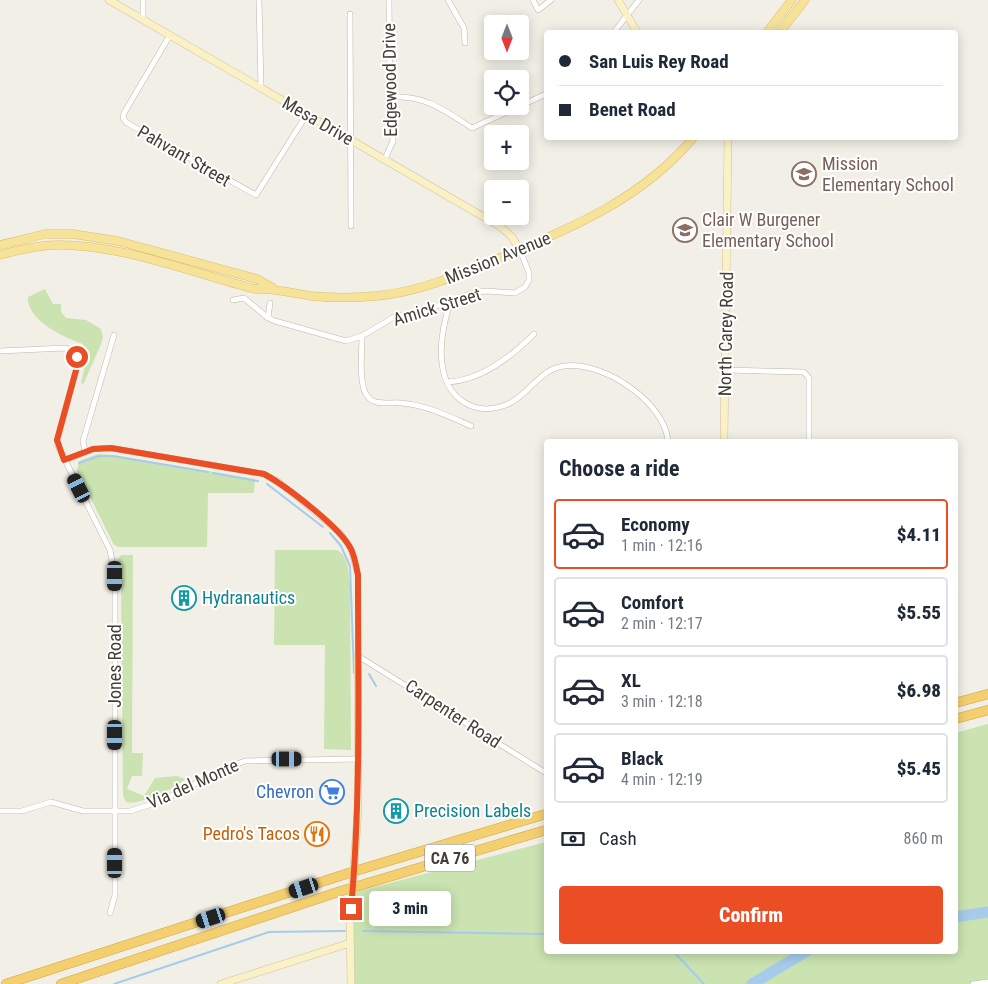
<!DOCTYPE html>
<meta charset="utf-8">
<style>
:root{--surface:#fff;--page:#f2f2f3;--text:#1f2937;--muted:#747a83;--line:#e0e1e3;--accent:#eb4d24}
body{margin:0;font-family:"Roboto Condensed",sans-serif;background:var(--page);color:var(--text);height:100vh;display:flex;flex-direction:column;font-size:19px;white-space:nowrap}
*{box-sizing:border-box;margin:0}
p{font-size:16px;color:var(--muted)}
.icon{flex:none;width:28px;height:28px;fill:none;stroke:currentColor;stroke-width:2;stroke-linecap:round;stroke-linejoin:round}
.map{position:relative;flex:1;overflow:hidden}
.panel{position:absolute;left:544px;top:439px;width:414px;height:515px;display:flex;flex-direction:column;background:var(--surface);border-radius:5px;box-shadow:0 2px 12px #0003}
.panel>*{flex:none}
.banner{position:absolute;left:544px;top:30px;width:414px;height:110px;border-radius:5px;box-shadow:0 2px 12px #0003;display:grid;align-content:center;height:110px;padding:0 15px;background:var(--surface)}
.needle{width:32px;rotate:180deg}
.tools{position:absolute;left:484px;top:15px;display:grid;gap:10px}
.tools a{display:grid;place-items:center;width:45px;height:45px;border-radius:5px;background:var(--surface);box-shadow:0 2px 12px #0003;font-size:25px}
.end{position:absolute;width:22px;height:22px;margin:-11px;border:6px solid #eb4d24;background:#fff;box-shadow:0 0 0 2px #fff}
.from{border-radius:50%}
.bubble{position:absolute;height:35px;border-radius:5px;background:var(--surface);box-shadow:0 2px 12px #0003;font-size:16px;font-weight:800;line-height:35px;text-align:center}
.car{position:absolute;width:15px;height:30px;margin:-15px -8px;border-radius:6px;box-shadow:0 0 4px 1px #0007;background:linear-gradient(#222 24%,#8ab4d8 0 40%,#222 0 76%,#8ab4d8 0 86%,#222 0)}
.banner b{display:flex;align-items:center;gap:18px;height:48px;font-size:19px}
.banner b+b{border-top:1px solid var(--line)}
.banner i{width:12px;height:12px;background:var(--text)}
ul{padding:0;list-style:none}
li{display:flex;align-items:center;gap:15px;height:70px;margin:0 10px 8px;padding:0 5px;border:2px solid var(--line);border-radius:5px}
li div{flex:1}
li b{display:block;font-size:19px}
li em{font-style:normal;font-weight:800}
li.active{border-color:var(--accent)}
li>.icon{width:45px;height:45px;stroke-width:1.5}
h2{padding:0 15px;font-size:22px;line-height:60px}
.pay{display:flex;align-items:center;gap:12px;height:55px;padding:0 15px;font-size:19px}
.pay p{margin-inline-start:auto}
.action{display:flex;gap:10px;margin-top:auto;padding:10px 15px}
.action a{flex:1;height:58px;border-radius:5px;background:var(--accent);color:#fff;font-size:20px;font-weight:800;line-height:58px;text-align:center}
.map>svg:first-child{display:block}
</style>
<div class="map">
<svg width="988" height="984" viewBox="0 0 988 984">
<rect width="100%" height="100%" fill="#f2efe6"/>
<path fill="#cae3b1" d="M45,289l8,15h8v8l5,6 20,2 15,9 2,8 -2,7 -18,41 -2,-3 7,-28 -5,-10c-19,-6 -57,-25 -55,-47z
M98,454l15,1 142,24 -1,14h-46l-1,54h-88l-5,-2 -37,-74 2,-10z
M275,550h62c12,6 11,22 13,34l1,166 -27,-1 1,-104h-51z
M121,555h12l-1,198h11l-1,23h-10l-5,13 17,7 11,-18 22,-2 8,3c-8,9 -47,27 -59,23l-3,-7 -2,-221 -3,-15z
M988,724v260h-637l1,-91 194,-51v109h409v-218z"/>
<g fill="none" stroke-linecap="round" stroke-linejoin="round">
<path stroke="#a6cbeb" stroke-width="2" d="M79,463l20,-7h14l95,16
M213,473l45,8
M267,484l56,43
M330,533l11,13 9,20 4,107
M369,674l7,12
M363,931l183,3
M673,951l31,33
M114,984l155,-52 76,-1"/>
<path stroke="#a6cbeb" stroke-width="11" d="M955,917l33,-5
M752,984l55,-33"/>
<defs>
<path id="street" d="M259,0l2,88
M448,0l16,28 1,15
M533,0l5,10 13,-10
M350,14l1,212
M143,19v-19
M614,32l25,-32
M170,35l-46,78 -1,5 4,5 129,72 51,-81
M390,97c35,-2 54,13 82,31l74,-34
M385,159l8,-18 -3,-44 -1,-97
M233,300l11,-2 24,20 7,3 71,20 16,-5 32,-19 32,-7 46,-17 15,-2 28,2 10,-6 4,-7v-7l-9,-23
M451,300c-7,21 -12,42 -9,63 4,37 35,56 68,40 18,-9 29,-31 49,-36 39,-10 106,34 109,74
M268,318l2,-15
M362,336c0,15 -4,50 6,61 7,9 23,5 33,6 25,2 47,13 70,23
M0,351l65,-3c7,2 12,8 13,15l-21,77 1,6 52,104 5,26v319l-5,18
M725,370l79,2 5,6v63
M448,382c34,-2 63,-25 86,-48
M85,452l-2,-11 31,-106
M65,460l28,-11 18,-1 153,26 15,8 63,53 9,14 7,26v81l188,117
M0,811h22l29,-9 32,9h47l31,-10 63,-32 21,-8 114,-2
M973,984l15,-2"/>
<path id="secondary" d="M109,0l392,227 11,10 8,13
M618,0l19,32
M724,441l4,-303
M221,984l129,-41
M351,984l-1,-63 8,-111v-154"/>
<path id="primary" d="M767,32l25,-32
M780,32l25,-32
M0,245l45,-11h28l45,7 139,38 16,9
M0,255c18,-5 38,-10 57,-10 63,-1 136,28 198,44 19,-1 37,4 56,7 21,2 43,2 65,0 44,-4 85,-22 126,-39 71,-30 140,-58 191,-119"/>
<path id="highway" d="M955,703l33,-9
M955,719l33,-9
M6,984l349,-113 191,-57
M61,984l277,-92 208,-62"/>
</defs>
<use href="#street" stroke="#bcb7a9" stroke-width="6"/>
<use href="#secondary" stroke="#cfc398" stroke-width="8"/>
<use href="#primary" stroke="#dbc06b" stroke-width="9"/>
<use href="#highway" stroke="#d2a440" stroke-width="10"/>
<use href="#street" stroke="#fff" stroke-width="5"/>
<use href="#secondary" stroke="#fbf1c7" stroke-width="7"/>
<use href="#primary" stroke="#f7e29a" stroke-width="8"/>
<use href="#highway" stroke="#f4cf6f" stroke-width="9"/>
</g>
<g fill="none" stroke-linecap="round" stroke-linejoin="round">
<path stroke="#eb4d24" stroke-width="6" d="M77,357l1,6 -21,77 7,20 29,-11 18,-1 153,26c22,12 76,53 87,75 4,8 5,17 7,26 0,112 3,223 -7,334"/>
</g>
<defs>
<symbol id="school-ring" viewBox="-11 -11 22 22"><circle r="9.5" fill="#fff" stroke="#8d6e63" stroke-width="1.5"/><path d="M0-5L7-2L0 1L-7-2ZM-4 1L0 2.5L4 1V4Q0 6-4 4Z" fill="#8d6e63"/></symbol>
<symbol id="building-ring" viewBox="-11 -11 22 22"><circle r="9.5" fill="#fff" stroke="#0f9aa8" stroke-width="1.5"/><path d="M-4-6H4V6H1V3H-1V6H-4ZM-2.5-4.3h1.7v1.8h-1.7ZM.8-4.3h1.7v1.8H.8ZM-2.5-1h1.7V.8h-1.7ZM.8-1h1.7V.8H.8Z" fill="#0f9aa8"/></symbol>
<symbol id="supermarket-ring" viewBox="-11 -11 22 22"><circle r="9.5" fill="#fff" stroke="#3f7fe0" stroke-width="1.5"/><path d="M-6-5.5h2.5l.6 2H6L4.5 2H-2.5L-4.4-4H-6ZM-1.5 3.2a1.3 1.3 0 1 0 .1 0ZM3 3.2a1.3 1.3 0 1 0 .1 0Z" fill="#3f7fe0"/></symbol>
<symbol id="restaurant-ring" viewBox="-11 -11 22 22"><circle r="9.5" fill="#fff" stroke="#e8710a" stroke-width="1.5"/><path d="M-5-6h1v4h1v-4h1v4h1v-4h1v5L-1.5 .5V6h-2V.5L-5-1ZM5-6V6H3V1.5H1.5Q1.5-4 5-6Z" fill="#e8710a"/></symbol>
</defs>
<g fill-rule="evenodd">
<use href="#school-ring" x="790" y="160" width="28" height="28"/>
<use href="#school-ring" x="671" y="216" width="28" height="28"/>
<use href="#building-ring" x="170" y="584" width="28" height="28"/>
<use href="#supermarket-ring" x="318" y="778" width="28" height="28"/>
<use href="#building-ring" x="382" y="797" width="28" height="28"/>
<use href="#restaurant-ring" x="303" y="820" width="28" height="28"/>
</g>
<g text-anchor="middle" stroke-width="4" stroke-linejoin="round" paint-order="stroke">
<rect fill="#fff" stroke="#7c7972" stroke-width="1" x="425" y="844.5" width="50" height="27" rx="4"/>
<g font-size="16" font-weight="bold" fill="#443f36">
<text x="450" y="864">CA 76</text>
</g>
<g font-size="18" fill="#443f36" stroke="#fff">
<text transform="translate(390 80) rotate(-91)" y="6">Edgewood Drive</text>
<text transform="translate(318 121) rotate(30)" y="6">Mesa Drive</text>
<text transform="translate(184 156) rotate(30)" y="6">Pahvant Street</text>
<text transform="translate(498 258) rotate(-22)" y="6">Mission Avenue</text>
<text transform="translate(437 307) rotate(-17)" y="6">Amick Street</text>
<text transform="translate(726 334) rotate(-89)" y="6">North Carey Road</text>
<text transform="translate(115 666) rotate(-90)" y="6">Jones Road</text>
<text transform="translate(453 714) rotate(33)" y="6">Carpenter Road</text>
<text transform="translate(193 784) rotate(-24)" y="6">Via del Monte</text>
</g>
<g font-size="18" fill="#785e54" stroke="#fff" text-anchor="start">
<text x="822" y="170">Mission<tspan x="822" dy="21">Elementary School</tspan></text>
<text x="702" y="226">Clair W Burgener<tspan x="702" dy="21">Elementary School</tspan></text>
</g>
<g font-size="18" fill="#0d838f" stroke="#fff" text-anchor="start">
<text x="202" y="604">Hydranautics</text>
<text x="414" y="817">Precision Labels</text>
</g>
<g font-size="18" fill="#366cbe" stroke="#fff" text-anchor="end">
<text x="314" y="798">Chevron</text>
</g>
<g font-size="18" fill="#c56008" stroke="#fff" text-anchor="end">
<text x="300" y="840">Pedro's Tacos</text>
</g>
</g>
</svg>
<div class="tools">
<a><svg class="needle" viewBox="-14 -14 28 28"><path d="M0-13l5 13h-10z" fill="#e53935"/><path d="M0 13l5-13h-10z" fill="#747a83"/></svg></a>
<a><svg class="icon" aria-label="locate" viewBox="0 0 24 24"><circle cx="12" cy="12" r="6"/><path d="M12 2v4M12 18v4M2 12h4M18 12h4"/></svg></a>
<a>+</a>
<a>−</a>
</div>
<i class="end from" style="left:77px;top:357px"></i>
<i class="end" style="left:351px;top:909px"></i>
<div class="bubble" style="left:369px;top:891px;width:82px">3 min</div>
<i class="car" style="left:79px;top:488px;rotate:333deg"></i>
<i class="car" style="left:115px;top:576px;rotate:180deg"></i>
<i class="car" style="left:115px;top:735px;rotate:180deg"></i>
<i class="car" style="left:287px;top:759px;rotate:90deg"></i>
<i class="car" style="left:115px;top:863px;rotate:0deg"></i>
<i class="car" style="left:304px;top:888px;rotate:252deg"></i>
<i class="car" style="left:211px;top:918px;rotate:252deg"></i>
<div class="banner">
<b><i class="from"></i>San Luis Rey Road</b>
<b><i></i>Benet Road</b>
</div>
<section class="panel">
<h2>Choose a ride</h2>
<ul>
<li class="active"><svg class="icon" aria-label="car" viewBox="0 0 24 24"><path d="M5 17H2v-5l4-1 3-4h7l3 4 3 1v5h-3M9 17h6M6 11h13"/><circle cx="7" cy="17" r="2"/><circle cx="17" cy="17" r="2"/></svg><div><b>Economy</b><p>1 min · 12:16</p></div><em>$4.11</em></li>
<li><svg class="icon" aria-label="car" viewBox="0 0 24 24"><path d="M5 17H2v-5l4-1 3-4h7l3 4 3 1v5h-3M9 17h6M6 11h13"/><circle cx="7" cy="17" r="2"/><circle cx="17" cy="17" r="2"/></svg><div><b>Comfort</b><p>2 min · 12:17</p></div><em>$5.55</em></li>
<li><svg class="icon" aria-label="car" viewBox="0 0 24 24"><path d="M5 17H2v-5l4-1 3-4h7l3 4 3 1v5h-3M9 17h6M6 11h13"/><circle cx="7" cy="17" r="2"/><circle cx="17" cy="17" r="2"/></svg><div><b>XL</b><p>3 min · 12:18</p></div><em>$6.98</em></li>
<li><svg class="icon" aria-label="car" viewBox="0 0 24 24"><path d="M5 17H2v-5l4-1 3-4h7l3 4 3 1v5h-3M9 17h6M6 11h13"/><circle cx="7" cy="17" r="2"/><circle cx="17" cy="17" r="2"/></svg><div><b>Black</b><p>4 min · 12:19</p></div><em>$5.45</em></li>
</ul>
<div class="pay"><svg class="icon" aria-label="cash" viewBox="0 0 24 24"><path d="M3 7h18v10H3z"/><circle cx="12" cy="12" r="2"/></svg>Cash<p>860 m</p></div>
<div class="action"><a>Confirm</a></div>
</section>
</div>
